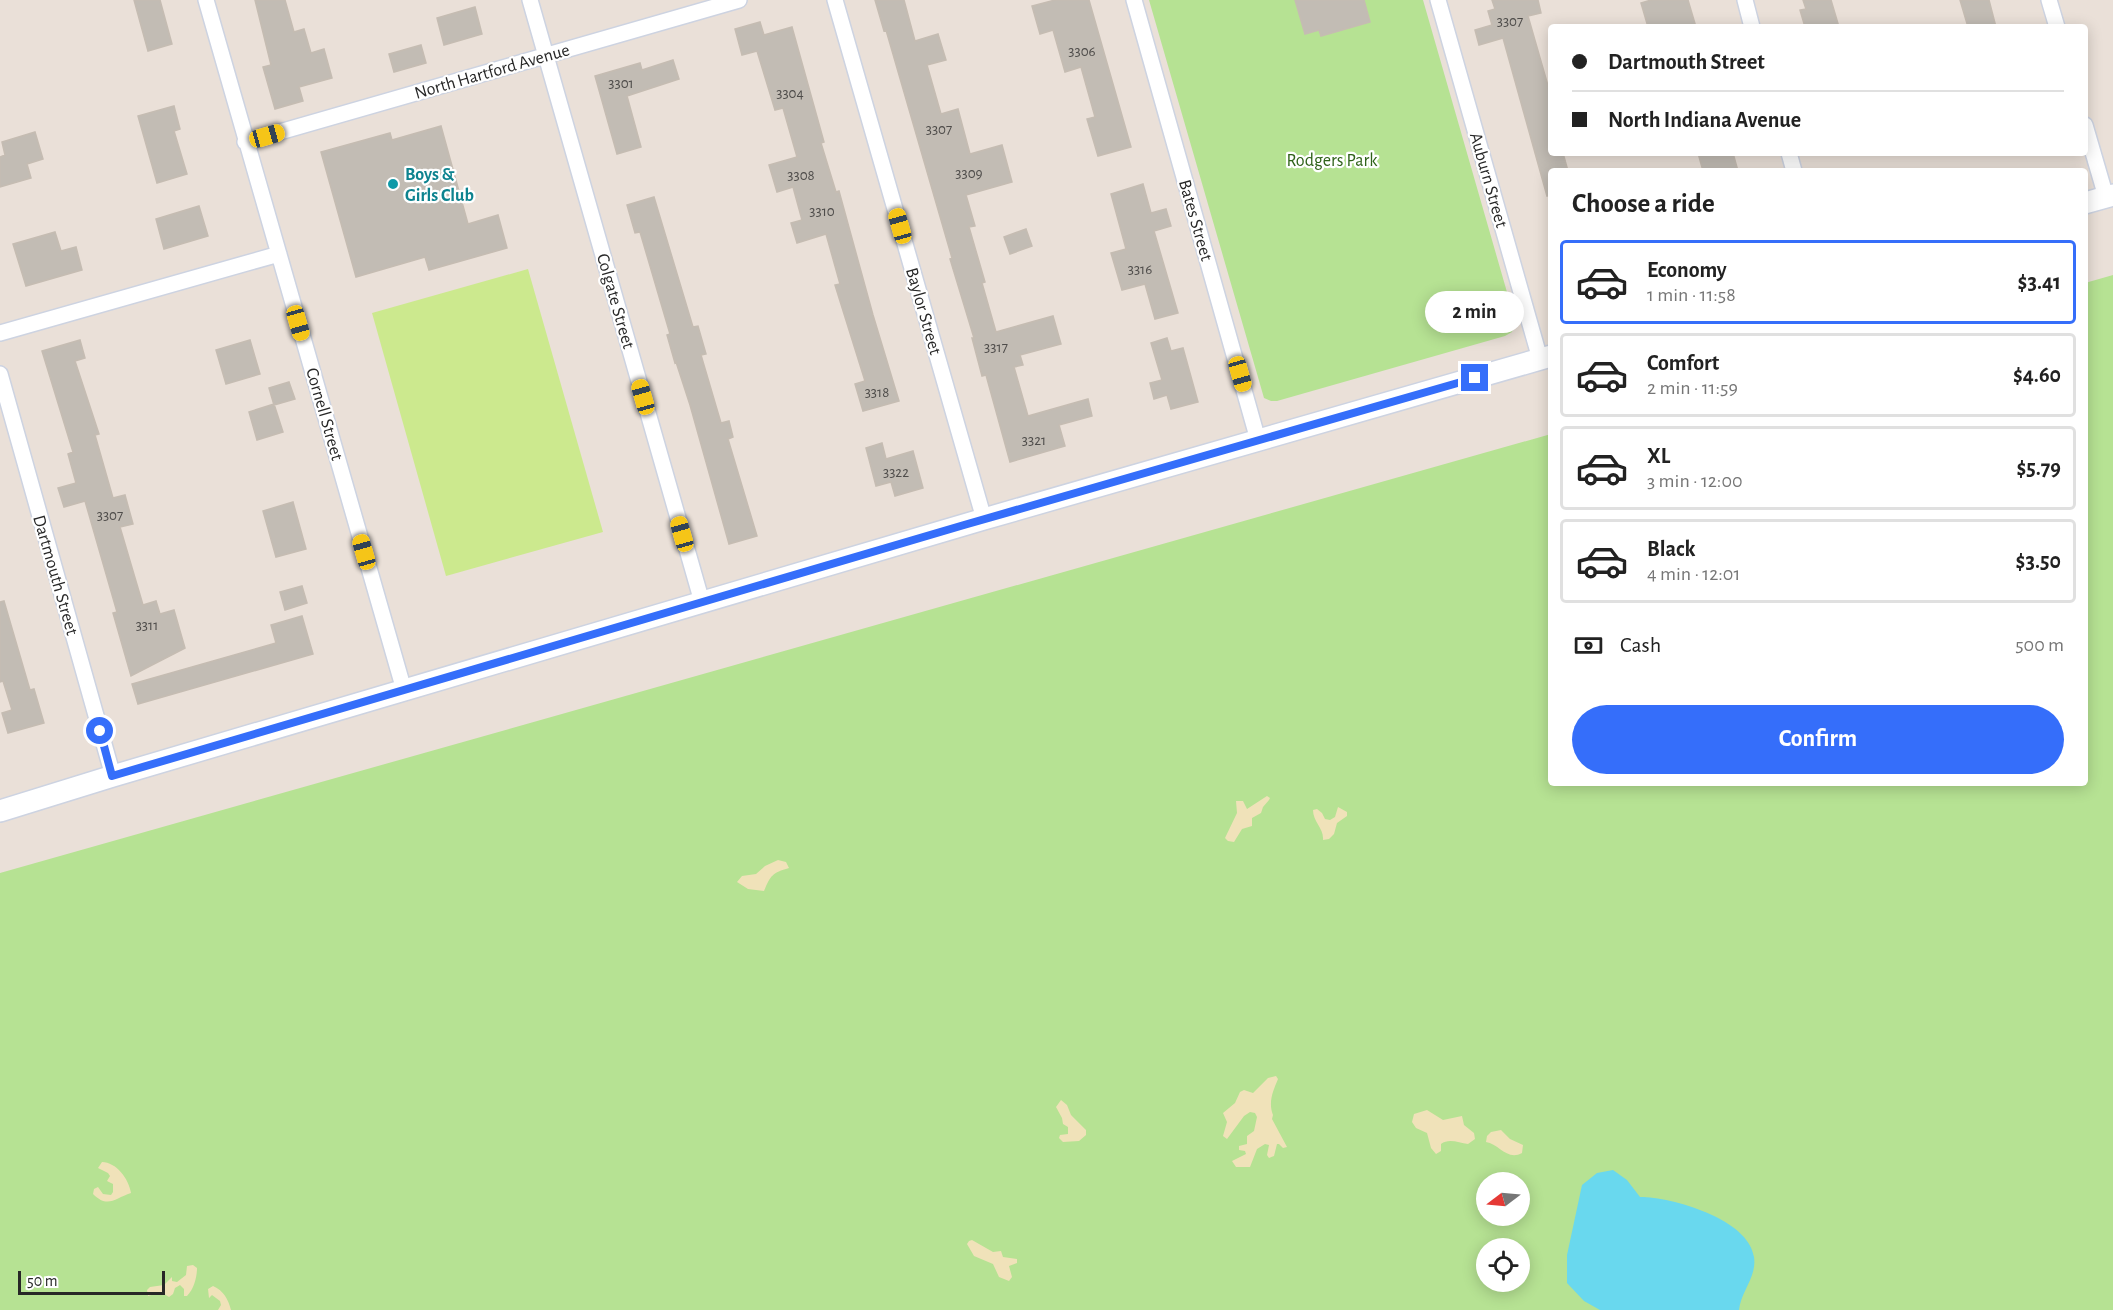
<!DOCTYPE html>
<meta charset="utf-8">
<style>
:root{--surface:#fff;--page:#f2f2f2;--text:#222;--muted:#767676;--line:#e0e0e0;--accent:#356efa}
body{margin:0;font-family:"Alegreya Sans",sans-serif;background:var(--page);color:var(--text);height:100vh;display:flex;flex-direction:column;font-size:22px;white-space:nowrap}
*{box-sizing:border-box;margin:0}
p{font-size:20px;color:var(--muted)}
.icon{flex:none;width:33px;height:33px;fill:none;stroke:currentColor;stroke-width:2;stroke-linecap:round;stroke-linejoin:round}
.map{position:relative;flex:1;overflow:hidden}
.panel{position:absolute;left:1548px;top:168px;width:540px;height:618px;display:flex;flex-direction:column;background:var(--surface);border-radius:6px;box-shadow:0 3px 15px #0003}
.panel>*{flex:none}
.hud{position:absolute;left:1548px;top:24px;width:540px;height:132px;border-radius:6px;box-shadow:0 3px 15px #0003;display:grid;align-content:center;height:132px;padding:0 24px;background:var(--surface)}
.needle{width:39px;rotate:254deg}
.fabs{position:absolute;left:1476px;top:1172px;display:grid;gap:12px}
.fabs a{display:grid;place-items:center;width:54px;height:54px;border-radius:50%;background:var(--surface);box-shadow:0 3px 15px #0003;font-size:30px}
.scale{position:absolute;left:18px;bottom:15px;width:147px;box-sizing:border-box;padding-left:6px;border:3px solid #272727;border-top:0;font-size:16px;line-height:21px;white-space:nowrap;color:#272727;-webkit-text-stroke:4px #fff;paint-order:stroke}
.end{position:absolute;width:27px;height:27px;margin:-14px;border:8px solid #356efa;background:#fff;box-shadow:0 0 0 3px #fff}
.from{border-radius:50%}
.bubble{position:absolute;height:42px;border-radius:21px;background:var(--surface);box-shadow:0 3px 15px #0003;font-size:20px;font-weight:600;line-height:42px;text-align:center}
.car{position:absolute;width:18px;height:36px;margin:-18px -9px;border-radius:8px;box-shadow:0 0 4px 2px #0007;background:linear-gradient(#f5c518 24%,#345 0 40%,#f5c518 0 76%,#345 0 86%,#f5c518 0)}
.hud b{display:flex;align-items:center;gap:21px;height:57px;font-size:22px}
.hud b+b{border-top:2px solid var(--line)}
.hud i{width:15px;height:15px;background:var(--text)}
ul{padding:0;list-style:none}
li{display:flex;align-items:center;gap:18px;height:84px;margin:0 12px 9px;padding:0 12px;border:3px solid var(--line);border-radius:6px}
li div{flex:1}
li b{display:block;font-size:22px}
li em{font-style:normal;font-weight:600}
li.active{border-color:var(--accent)}
li>.icon{width:54px;height:54px;stroke-width:1.5}
h2{padding:0 24px;font-size:27px;line-height:72px}
.pay{display:flex;align-items:center;gap:15px;height:66px;padding:0 24px;font-size:22px}
.pay p{margin-inline-start:auto}
.action{display:flex;gap:12px;margin-top:auto;padding:12px 24px}
.action a{flex:1;height:69px;border-radius:36px;background:var(--accent);color:#fff;font-size:24px;font-weight:600;line-height:69px;text-align:center}
.map>svg:first-child{display:block}
</style>
<div class="map">
<svg width="2113" height="1310" viewBox="0 0 2113 1310">
<rect width="100%" height="100%" fill="#eae0d8"/>
<path fill="#b6e293" fill-rule="evenodd" d="M1149,0h274l92,320 -3,12 -7,4 -228,65h-6l-7,-3z
M2113,275v1035h-2113v-437l1551,-439v349h534v-500zM1486,1182h34v33h-34zM1486,1248h34v33h-34z"/>
<path fill="#f0e2b9" d="M1267,796l3,2 -1,2 -6,7 -2,6 -9,5v8l-10,3 -8,13 -6,-1 -3,-3 12,-25 -1,-12h7l4,8z
M1338,807l9,5v4l-10,7 -3,11 -5,5 -6,1c1,-12 -10,-18 -10,-30l4,-1 5,4 3,6 5,1 5,-3z
M778,860l8,2 3,6c-17,5 -18,7 -25,23l-16,-2 -11,-7 5,-6 14,-2 9,-8z
M1276,1076l2,3c-5,12 -10,23 -5,36l-1,4 15,28 -4,1 -4,-4h-2l-3,12 -5,2 -2,-3 2,-10 -4,-1 -8,5 -7,18h-14l-4,-6 14,-7 -1,-3 -6,-1v-4l8,-2v-8l7,-5 3,-14 -2,-4 -5,-1 -6,4 -17,23 -4,-3 4,-14 -4,-9 12,-10 5,-11 4,-2 9,3 15,-15z
M1061,1100l6,5 4,10 15,15v5l-7,6 -16,1 -4,-4 1,-3 8,-1v-7l-5,-3 -1,-6 -6,-11z
M1427,1110l16,10 19,-4 2,9 10,8 1,6 -7,5c-9,-1 -19,-6 -27,0v7l-5,3 -5,-6 -4,-15 -11,-5 -4,-6 2,-8z
M1501,1130l9,9 13,6 -1,8c-15,8 -23,-9 -36,-11l1,-6 4,-4z
M102,1162c14,0 27,17 29,31 -16,5 -23,16 -38,1l1,-5 4,-2 5,7 8,1 2,-3v-8l-6,-3 3,-5 -2,-3 -10,-5z
M972,1240l21,12 8,-1 2,6 14,2v4l-8,3 3,11 -3,4 -10,-4 -6,-13 -19,-8 -7,-12 2,-3z
M193,1265l4,3c0,9 -3,21 -10,28h-3v-7l-4,-4 -5,3 -2,6 -4,3 -8,-5 -13,4 -1,-6 3,-3 14,-2 8,-8v4l5,1 9,-7 1,-9z
M213,1286c11,5 15,13 18,24h-13l3,-5 -1,-4 -8,-6 -3,3 -1,-9z"/>
<path fill="#cce98e" d="M528,269l75,263 -157,44 -74,-263z"/>
<path fill="#69d8ee" d="M1613,1170l14,10 13,17c32,0 109,22 114,60 3,20 -13,34 -15,53h-139l-16,-9 -17,-18v-28l15,-70 15,-12z"/>
<path fill="#c2bcb4" stroke="#c5bcb2" stroke-width="1.5" d="M134,0h26l12,44 -24,7z
M255,0h30l9,32 10,-3 7,24 13,-4 8,29 -33,9 4,14 -28,8 -12,-42 8,-2z
M875,0h29l11,41 23,-7 8,26 -19,5 14,49 17,-5 12,45 32,-9 10,37 -46,13 9,31 -6,1 16,55 -3,1 14,49 57,-16 8,28 -41,11 3,10 -9,2 14,49 60,-17 4,17 -33,9 6,21 -55,16 -24,-87 -4,1 -10,-38h2l-24,-79 2,-1 -66,-228 -2,1z
M1055,0h34l42,147 -33,9 -11,-37 8,-2 -14,-50 -16,5 -12,-42 -13,4 -8,-28z
M1295,0h69l6,22 -49,14 -2,-6 -14,4z
M1492,0h46l3,13 -13,3 23,80v57h12l5,18h-17v24l-4,1 -44,-158 -24,7 -4,-15 17,-5 -4,-14 7,-2z
M1651,0h37l8,27h-48l-7,-24z
M1803,0h28l8,27h-34l-5,-17 6,-1z
M1960,0h29l7,27h-28z
M475,7l7,27 -38,11 -7,-27z
M760,22l4,13 28,-8 32,115 -3,1 15,49 3,-1 34,124 26,86 -36,10 -8,-27 10,-3 -30,-96 5,-1 -14,-50 -29,9 -6,-20 11,-3 -9,-33 -16,5 -8,-27 28,-8 -14,-49 -8,2 -18,-59 -15,4 -7,-26z
M421,45l5,18 -32,9 -5,-18z
M673,60l6,19 -52,17 14,51 -24,7 -22,-78 45,-13 2,7z
M174,106l6,23 -6,2 13,43 -30,9 -19,-67z
M441,126l27,98 30,-9 9,33 -78,22 -4,-13 -69,20 -35,-125 69,-19 2,7z
M35,132l8,27 -16,5 4,14 -31,9v-30l5,-2 -3,-13z
M1698,153h35l5,18h-35z
M1143,184l8,29 15,-4 5,17 -17,5 24,82 -23,6 -10,-35 -23,6 -11,-37 15,-4 -15,-55z
M654,197l39,130 5,-1 8,28 -5,1 20,68 8,-2 4,16 -5,2 29,97 -28,8 -39,-139 -14,-43 -1,1 -8,-28 3,-1 -30,-102 -5,1 -8,-28z
M199,206l9,30 -44,13 -8,-30z
M1026,229l6,17 -22,8 -6,-17z
M55,232l6,19 15,-4 6,23 -56,16 -13,-42z
M1167,338l4,13 12,-3 15,54 -27,7 -4,-14 -13,4 -4,-16 12,-3 -11,-37z
M80,340l5,18 -10,3 24,73 -4,1 18,63 12,-3 8,29 -13,3 23,78 13,-4 4,13 14,-4 11,38 -54,28 -18,-63 4,-1 -32,-111 -21,6 -6,-19 18,-5 -8,-29 5,-2 -31,-101z
M250,340l10,34 -34,10 -10,-34z
M289,382l6,17 -21,6 -5,-17z
M274,404l9,28 -26,8 -8,-28z
M882,443l4,16 27,-8 10,37 -28,8 -4,-14 -15,4 -10,-38z
M293,502l13,47 -30,8 -13,-46z
M302,586l5,17 -22,7 -5,-18z
M4,601l26,89 4,-1 10,34 -36,10 -6,-20 10,-3 -9,-29 -3,1v-80z
M302,616l11,38 -175,50 -6,-20 144,-41 -5,-18z"/>
<g fill="none" stroke-linecap="round" stroke-linejoin="round">
<defs>
<path id="street" d="M206,0l198,690
M530,0l172,602
M835,0l149,519
M1134,0l124,440
M1438,0l102,359
M1745,0l7,27
M2049,0l8,27
M2085,125l21,72
M245,142l494,-142
M1789,153l5,18
M0,333l279,-79
M0,374l113,402"/>
<path id="secondary" d="M2085,203l28,-8
M0,811l113,-35 871,-257 567,-163"/>
</defs>
<use href="#street" stroke="#cdd3e1" stroke-width="18"/>
<use href="#secondary" stroke="#cdd3e1" stroke-width="24"/>
<use href="#street" stroke="#fff" stroke-width="15"/>
<use href="#secondary" stroke="#fff" stroke-width="21"/>
</g>
<g fill="none" stroke-linecap="round" stroke-linejoin="round">
<path stroke="#356efa" stroke-width="8" d="M100,731l12,45 852,-251 511,-147"/>
</g>
<circle fill="#0f9aa8" stroke="#fff" stroke-width="2" cx="393" cy="184" r="6"/>
<g text-anchor="middle" stroke-width="4.5" stroke-linejoin="round" paint-order="stroke">
<g font-size="15" fill="#4e4c4a">
<text x="1510" y="26">3307</text>
<text x="1082" y="56">3306</text>
<text x="621" y="88">3301</text>
<text x="790" y="98">3304</text>
<text x="939" y="134">3307</text>
<text x="969" y="178">3309</text>
<text x="801" y="180">3308</text>
<text x="822" y="216">3310</text>
<text x="1140" y="274">3316</text>
<text x="996" y="352">3317</text>
<text x="877" y="397">3318</text>
<text x="1034" y="445">3321</text>
<text x="896" y="477">3322</text>
<text x="110" y="520">3307</text>
<text x="147" y="630">3311</text>
</g>
<g font-size="18" fill="#272727" stroke="#fff">
<text transform="translate(492 71) rotate(-16)" y="6">North Hartford Avenue</text>
<text transform="translate(1489 180) rotate(74)" y="6">Auburn Street</text>
<text transform="translate(1196 220) rotate(74)" y="6">Bates Street</text>
<text transform="translate(616 301) rotate(74)" y="6">Colgate Street</text>
<text transform="translate(924 311) rotate(74)" y="6">Baylor Street</text>
<text transform="translate(325 414) rotate(74)" y="6">Cornell Street</text>
<text transform="translate(56 575) rotate(74)" y="6">Dartmouth Street</text>
</g>
<g font-size="18" fill="#2f6219" stroke="#fff">
<text x="1332" y="166">Rodgers Park</text>
</g>
<g font-size="18" font-weight="bold" fill="#0d838f" stroke="#fff" text-anchor="start">
<text x="405" y="180">Boys &amp;<tspan x="405" dy="21">Girls Club</tspan></text>
</g>
</g>
</svg>
<div class="fabs">
<a><svg class="needle" viewBox="-14 -14 28 28"><path d="M0-13l5 13h-10z" fill="#e53935"/><path d="M0 13l5-13h-10z" fill="#767676"/></svg></a>
<a><svg class="icon" aria-label="locate" viewBox="0 0 24 24"><circle cx="12" cy="12" r="6"/><path d="M12 2v4M12 18v4M2 12h4M18 12h4"/></svg></a>
</div>
<div class="scale">50 m</div>
<i class="end from" style="left:100px;top:731px"></i>
<i class="end" style="left:1475px;top:378px"></i>
<div class="bubble" style="left:1425px;top:291px;width:99px">2 min</div>
<i class="car" style="left:267px;top:136px;rotate:74deg"></i>
<i class="car" style="left:900px;top:226px;rotate:344deg"></i>
<i class="car" style="left:298px;top:323px;rotate:164deg"></i>
<i class="car" style="left:1240px;top:374px;rotate:164deg"></i>
<i class="car" style="left:643px;top:397px;rotate:344deg"></i>
<i class="car" style="left:682px;top:534px;rotate:344deg"></i>
<i class="car" style="left:364px;top:552px;rotate:344deg"></i>
<div class="hud">
<b><i class="from"></i>Dartmouth Street</b>
<b><i></i>North Indiana Avenue</b>
</div>
<section class="panel">
<h2>Choose a ride</h2>
<ul>
<li class="active"><svg class="icon" aria-label="car" viewBox="0 0 24 24"><path d="M5 17H2v-5l4-1 3-4h7l3 4 3 1v5h-3M9 17h6M6 11h13"/><circle cx="7" cy="17" r="2"/><circle cx="17" cy="17" r="2"/></svg><div><b>Economy</b><p>1 min · 11:58</p></div><em>$3.41</em></li>
<li><svg class="icon" aria-label="car" viewBox="0 0 24 24"><path d="M5 17H2v-5l4-1 3-4h7l3 4 3 1v5h-3M9 17h6M6 11h13"/><circle cx="7" cy="17" r="2"/><circle cx="17" cy="17" r="2"/></svg><div><b>Comfort</b><p>2 min · 11:59</p></div><em>$4.60</em></li>
<li><svg class="icon" aria-label="car" viewBox="0 0 24 24"><path d="M5 17H2v-5l4-1 3-4h7l3 4 3 1v5h-3M9 17h6M6 11h13"/><circle cx="7" cy="17" r="2"/><circle cx="17" cy="17" r="2"/></svg><div><b>XL</b><p>3 min · 12:00</p></div><em>$5.79</em></li>
<li><svg class="icon" aria-label="car" viewBox="0 0 24 24"><path d="M5 17H2v-5l4-1 3-4h7l3 4 3 1v5h-3M9 17h6M6 11h13"/><circle cx="7" cy="17" r="2"/><circle cx="17" cy="17" r="2"/></svg><div><b>Black</b><p>4 min · 12:01</p></div><em>$3.50</em></li>
</ul>
<div class="pay"><svg class="icon" aria-label="cash" viewBox="0 0 24 24"><path d="M3 7h18v10H3z"/><circle cx="12" cy="12" r="2"/></svg>Cash<p>500 m</p></div>
<div class="action"><a>Confirm</a></div>
</section>
</div>
